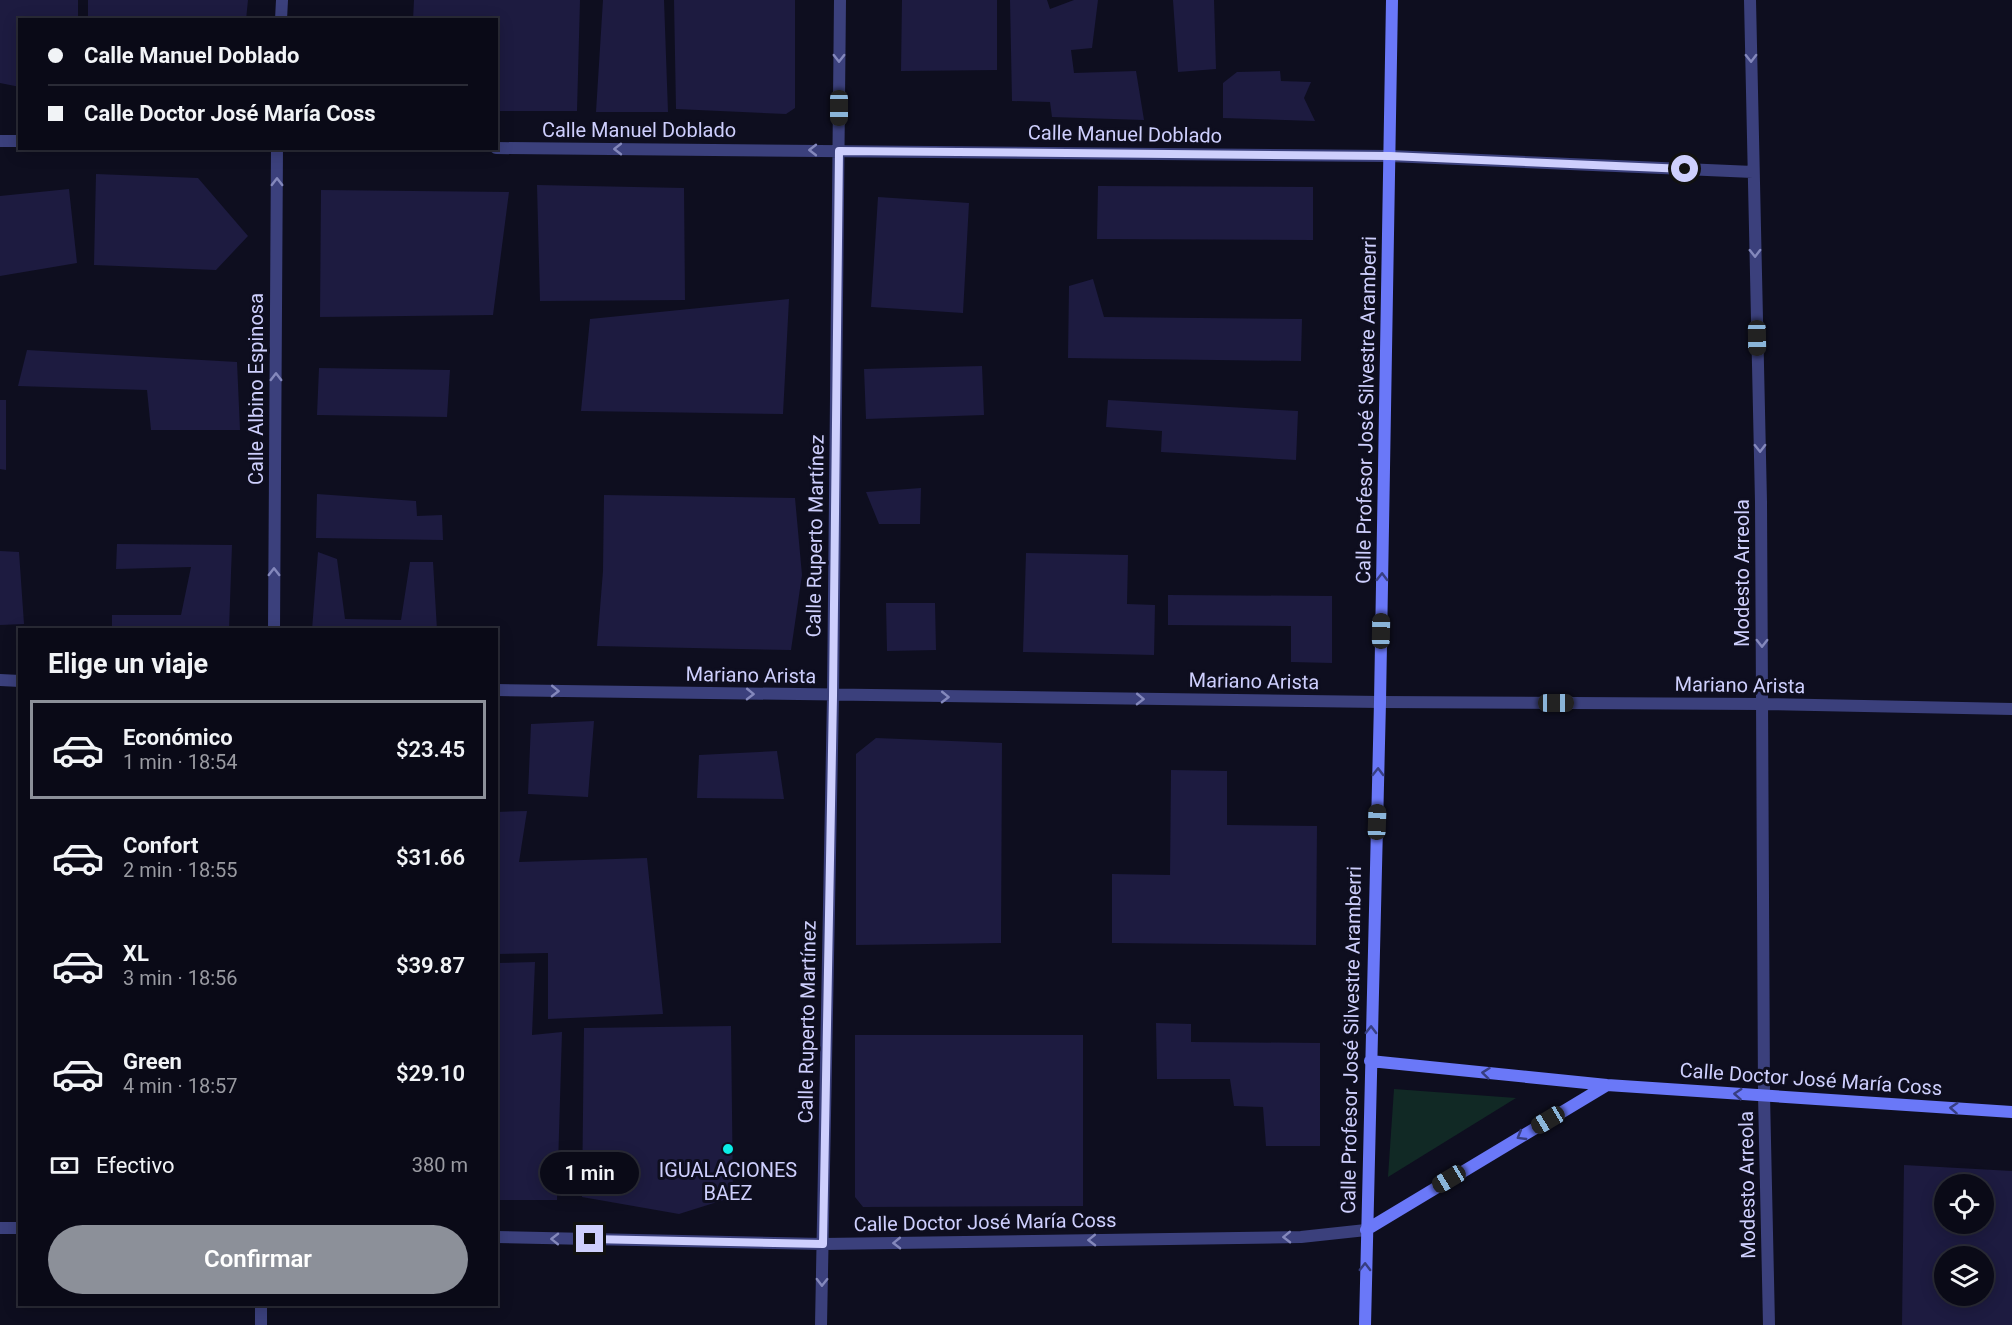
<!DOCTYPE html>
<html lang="es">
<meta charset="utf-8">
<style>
:root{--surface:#0a0a17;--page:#131320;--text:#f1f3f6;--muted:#999aa1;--line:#2a2b36;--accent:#8c9099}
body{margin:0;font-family:Roboto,sans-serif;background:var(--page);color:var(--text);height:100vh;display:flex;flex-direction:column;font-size:22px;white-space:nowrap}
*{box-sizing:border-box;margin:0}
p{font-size:20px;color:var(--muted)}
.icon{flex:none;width:33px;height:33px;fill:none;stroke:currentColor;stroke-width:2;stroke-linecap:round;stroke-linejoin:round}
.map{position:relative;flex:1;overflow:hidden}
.panel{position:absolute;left:18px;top:628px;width:480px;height:678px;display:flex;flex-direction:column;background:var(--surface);border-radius:0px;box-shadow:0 3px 15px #0003,0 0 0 2px var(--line)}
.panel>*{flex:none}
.guide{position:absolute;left:18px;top:18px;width:480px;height:132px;border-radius:0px;box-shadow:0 3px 15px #0003,0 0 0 2px var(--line);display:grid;align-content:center;height:132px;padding:0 30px;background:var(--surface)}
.fabs{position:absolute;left:1934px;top:1174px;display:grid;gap:12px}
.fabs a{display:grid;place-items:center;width:60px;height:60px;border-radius:50%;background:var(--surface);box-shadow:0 3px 15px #0003,0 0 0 2px var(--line);font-size:30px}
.end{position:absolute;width:27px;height:27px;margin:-14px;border:8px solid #cecffd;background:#111;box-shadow:0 0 0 3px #111}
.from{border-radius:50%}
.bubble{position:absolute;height:42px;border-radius:21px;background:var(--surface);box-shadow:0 3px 15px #0003,0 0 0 2px var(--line);font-size:20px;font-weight:600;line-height:42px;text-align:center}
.car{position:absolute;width:18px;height:36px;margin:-18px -9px;border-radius:8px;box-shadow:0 0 4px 2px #0007;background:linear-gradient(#222 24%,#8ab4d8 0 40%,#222 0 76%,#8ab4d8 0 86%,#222 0)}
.guide b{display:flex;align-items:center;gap:21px;height:57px;font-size:22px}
.guide b+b{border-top:2px solid var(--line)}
.guide i{width:15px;height:15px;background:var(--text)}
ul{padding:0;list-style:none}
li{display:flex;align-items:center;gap:18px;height:99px;margin:0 12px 9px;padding:0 18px;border:3px solid transparent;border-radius:0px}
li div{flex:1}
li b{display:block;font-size:22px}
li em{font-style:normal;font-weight:600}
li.current{border-color:var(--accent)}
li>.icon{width:54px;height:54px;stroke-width:1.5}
h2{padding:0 30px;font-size:27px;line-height:72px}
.pay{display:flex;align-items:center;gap:15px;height:66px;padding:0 30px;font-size:22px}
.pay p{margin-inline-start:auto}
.cta{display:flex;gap:12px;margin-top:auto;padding:12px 30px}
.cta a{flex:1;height:69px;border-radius:36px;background:var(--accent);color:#fff;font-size:24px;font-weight:600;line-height:69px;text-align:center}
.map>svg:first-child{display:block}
</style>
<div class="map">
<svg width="2012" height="1325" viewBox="0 0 2012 1325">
<rect width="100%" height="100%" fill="#0e0e1f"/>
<path fill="#112925" d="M1394,1089l122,9 -128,79z"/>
<path fill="#1d1b40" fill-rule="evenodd" d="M0,0h78v20h-58v67l-20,-4z
M88,0h160l-2,20h-158z
M414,0h166l-3,111h-81v-91h-83z
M603,0h61l4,112h-72z
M674,0h121v108l-9,6 -110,-5z
M902,0h95v70l-96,1z
M1010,0h37l3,9 24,-9h24l-6,48 -21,2 3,23 62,-2 8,49 -92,-3 -2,-15 -38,-1z
M1173,0h41l2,69 -38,3z
M1280,71l1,10 30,1 -7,16 11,23 -92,-3v-35l14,-11z
M96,174l102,4 50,58 -32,34 -122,-5z
M537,185l147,3 1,112 -145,1z
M1098,186l215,1v53l-216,-1z
M69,189l8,74 -77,13v-80z
M321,190l188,2 -16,123 -173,2z
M878,197l91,6 -6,110 -92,-6z
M1093,279l11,38 198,2 -1,42 -233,-3 1,-72z
M789,299l-6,115 -202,-3 9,-92z
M27,350l210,12 3,68h-89l-4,-40 -129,-4z
M982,366l2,49 -118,4 -2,-50z
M319,368l131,2 -3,47 -130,-2z
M0,400h6v70l-6,-1z
M1108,400l190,11 -2,49 -135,-8 1,-21 -56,-4z
M921,488l-1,36h-41l-13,-32z
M317,494l99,7 1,15 25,-1 1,25 -127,-2z
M604,495l191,3 7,77 -11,75 -194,-4 6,-75z
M117,544l115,1 -3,85h-117v-15h69l10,-48 -75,2z
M0,551l19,1 5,72 -24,1z
M318,552l19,7 8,60 56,1 9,-58h23l4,68h-125z
M1026,553l102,2 -1,49 28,1 -1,50 -131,-3z
M1168,595l164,1v67l-41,-1v-36l-123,-1z
M886,603h49l1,47 -49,1z
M594,721l-6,76 -60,-3 3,-70z
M876,738l126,5 -1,200 -145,2v-191z
M777,751l7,48 -87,-1 2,-43z
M1171,770l56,1v54l90,1 -1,119 -204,-2v-69l58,1z
M527,811l-8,51 128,-4 16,156 -115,5v-66l-52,1v-142z
M535,962l-3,73 30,-3 -5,168h-61v-237z
M1156,1023l35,1v18l129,1v103h-54l-3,-39 -29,-1 -4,-27h-73z
M731,1026l2,171 -54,17 -97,-17 2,-169z
M855,1035h228v171l-220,1 -8,-10z
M1904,1165l108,6v154h-110zM1944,1185h39v39h-39zM1944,1257h39v39h-39z"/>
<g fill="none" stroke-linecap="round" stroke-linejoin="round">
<path stroke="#3b407c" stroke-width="12" d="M1750,0l11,502 3,593 5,230
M281,20l1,-20
M0,141h20
M496,148l894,8 363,16
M274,630l3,-482
M0,680l20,1
M496,690l884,12 382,2 250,5
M0,1228h20
M496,1237l327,7 478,-7 65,-7
M261,1325v-20
M821,1325l12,-629 7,-696"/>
<path stroke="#6a78f8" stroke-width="12" d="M1370,1061l237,24 405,27
M1366,1230l241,-145
M1365,1325l15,-623 12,-702"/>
</g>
<defs><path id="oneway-chevron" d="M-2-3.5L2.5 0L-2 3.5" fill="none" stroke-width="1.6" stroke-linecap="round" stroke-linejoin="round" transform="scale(1.5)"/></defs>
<g stroke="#8488bc">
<use href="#oneway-chevron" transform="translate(839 58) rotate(90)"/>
<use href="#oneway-chevron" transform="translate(1751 58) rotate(89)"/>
<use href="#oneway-chevron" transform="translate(618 149) rotate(-180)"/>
<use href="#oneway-chevron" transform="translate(813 150) rotate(-180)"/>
<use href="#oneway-chevron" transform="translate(277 182) rotate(-90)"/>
<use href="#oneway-chevron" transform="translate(1755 253) rotate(89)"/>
<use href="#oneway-chevron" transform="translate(276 377) rotate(-90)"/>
<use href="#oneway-chevron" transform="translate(1760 448) rotate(89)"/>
<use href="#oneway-chevron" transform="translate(274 572) rotate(-90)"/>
<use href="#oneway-chevron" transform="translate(1762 643) rotate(90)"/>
<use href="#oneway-chevron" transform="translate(555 691) rotate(1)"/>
<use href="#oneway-chevron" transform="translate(750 694) rotate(1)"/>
<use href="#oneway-chevron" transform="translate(945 697) rotate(1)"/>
<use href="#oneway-chevron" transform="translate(1140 699) rotate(1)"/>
<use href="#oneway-chevron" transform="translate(1287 1237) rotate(179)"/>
<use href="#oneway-chevron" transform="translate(555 1239) rotate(-179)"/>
<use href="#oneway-chevron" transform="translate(1092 1240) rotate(179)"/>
<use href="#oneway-chevron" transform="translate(897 1243) rotate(179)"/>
<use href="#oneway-chevron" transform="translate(822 1282) rotate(91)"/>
</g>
<g stroke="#373e81">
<use href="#oneway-chevron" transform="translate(1382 577) rotate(-89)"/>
<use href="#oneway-chevron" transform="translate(1378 772) rotate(-89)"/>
<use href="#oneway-chevron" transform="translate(1371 1030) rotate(-89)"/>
<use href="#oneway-chevron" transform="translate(1486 1073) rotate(-174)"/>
<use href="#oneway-chevron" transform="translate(1738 1094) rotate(-176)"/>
<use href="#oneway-chevron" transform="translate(1954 1108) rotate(-176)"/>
<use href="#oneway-chevron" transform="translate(1521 1136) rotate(149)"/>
<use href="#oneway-chevron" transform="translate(1365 1267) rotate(-89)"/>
</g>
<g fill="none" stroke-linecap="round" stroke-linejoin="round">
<path stroke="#cecffd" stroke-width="8" d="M590,1239l233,5 10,-548 6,-545 551,5 295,13"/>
</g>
<circle fill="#0aede7" stroke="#0e0e1f" stroke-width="2" cx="728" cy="1149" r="6"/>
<g text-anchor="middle" stroke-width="6" stroke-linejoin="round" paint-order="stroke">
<g font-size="20" fill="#cecffd" stroke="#0e0e1f">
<text x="639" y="137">Calle Manuel Doblado</text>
<text transform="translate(1125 134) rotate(1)" y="7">Calle Manuel Doblado</text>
<text transform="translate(256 389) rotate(-90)" y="7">Calle Albino Espinosa</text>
<text transform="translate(1366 410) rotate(-89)" y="7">Calle Profesor José Silvestre Aramberri</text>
<text transform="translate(815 536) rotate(-89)" y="7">Calle Ruperto Martínez</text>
<text transform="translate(1742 573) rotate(-90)" y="7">Modesto Arreola</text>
<text transform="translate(751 675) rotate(1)" y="7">Mariano Arista</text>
<text transform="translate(1254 681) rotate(1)" y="7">Mariano Arista</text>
<text transform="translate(1740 685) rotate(1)" y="7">Mariano Arista</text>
<text transform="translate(807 1022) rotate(-89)" y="7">Calle Ruperto Martínez</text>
<text transform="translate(1351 1040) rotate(-89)" y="7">Calle Profesor José Silvestre Aramberri</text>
<text transform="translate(1811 1079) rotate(4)" y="7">Calle Doctor José María Coss</text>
<text transform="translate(1747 1185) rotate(-91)" y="7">Modesto Arreola</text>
<text transform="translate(985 1222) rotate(-1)" y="7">Calle Doctor José María Coss</text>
</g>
<g font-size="20" fill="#cecffd" stroke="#0e0e1f">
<text x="728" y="1177">IGUALACIONES<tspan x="728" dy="23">BAEZ</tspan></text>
</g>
</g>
</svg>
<div class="fabs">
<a><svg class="icon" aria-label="locate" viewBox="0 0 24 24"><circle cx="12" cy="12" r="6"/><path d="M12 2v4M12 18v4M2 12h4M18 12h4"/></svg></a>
<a><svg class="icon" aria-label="layers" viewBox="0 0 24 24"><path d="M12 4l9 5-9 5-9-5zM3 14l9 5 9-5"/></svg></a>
</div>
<i class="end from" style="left:1685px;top:169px"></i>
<i class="end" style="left:590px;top:1239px"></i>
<div class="bubble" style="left:540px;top:1152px;width:99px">1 min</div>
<i class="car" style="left:839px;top:108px;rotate:180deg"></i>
<i class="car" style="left:1757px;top:338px;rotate:179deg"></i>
<i class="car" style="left:1381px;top:631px;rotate:1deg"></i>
<i class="car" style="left:1556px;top:703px;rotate:90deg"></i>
<i class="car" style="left:1377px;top:822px;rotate:2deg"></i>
<i class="car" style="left:1548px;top:1120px;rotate:239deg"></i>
<i class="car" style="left:1449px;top:1179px;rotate:239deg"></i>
<div class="guide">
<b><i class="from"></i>Calle Manuel Doblado</b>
<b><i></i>Calle Doctor José María Coss</b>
</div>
<section class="panel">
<h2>Elige un viaje</h2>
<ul>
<li class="current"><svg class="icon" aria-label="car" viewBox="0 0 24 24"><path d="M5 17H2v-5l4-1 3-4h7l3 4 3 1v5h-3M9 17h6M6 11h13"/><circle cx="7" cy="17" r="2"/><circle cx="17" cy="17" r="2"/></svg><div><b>Económico</b><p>1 min · 18:54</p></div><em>$23.45</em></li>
<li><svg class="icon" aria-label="car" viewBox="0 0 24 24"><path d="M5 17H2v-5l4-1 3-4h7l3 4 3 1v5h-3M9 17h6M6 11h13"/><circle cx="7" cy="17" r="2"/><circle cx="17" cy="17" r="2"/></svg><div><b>Confort</b><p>2 min · 18:55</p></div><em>$31.66</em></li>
<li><svg class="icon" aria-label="car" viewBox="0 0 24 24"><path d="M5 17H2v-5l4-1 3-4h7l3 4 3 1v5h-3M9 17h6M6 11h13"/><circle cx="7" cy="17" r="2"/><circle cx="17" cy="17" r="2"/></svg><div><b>XL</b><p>3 min · 18:56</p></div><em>$39.87</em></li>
<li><svg class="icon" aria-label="car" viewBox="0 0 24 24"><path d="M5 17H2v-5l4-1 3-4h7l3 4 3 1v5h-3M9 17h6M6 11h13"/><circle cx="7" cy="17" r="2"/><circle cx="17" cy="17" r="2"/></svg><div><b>Green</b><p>4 min · 18:57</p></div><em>$29.10</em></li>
</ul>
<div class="pay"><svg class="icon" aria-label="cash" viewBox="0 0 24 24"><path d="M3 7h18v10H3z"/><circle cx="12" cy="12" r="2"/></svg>Efectivo<p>380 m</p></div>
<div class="cta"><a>Confirmar</a></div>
</section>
</div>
